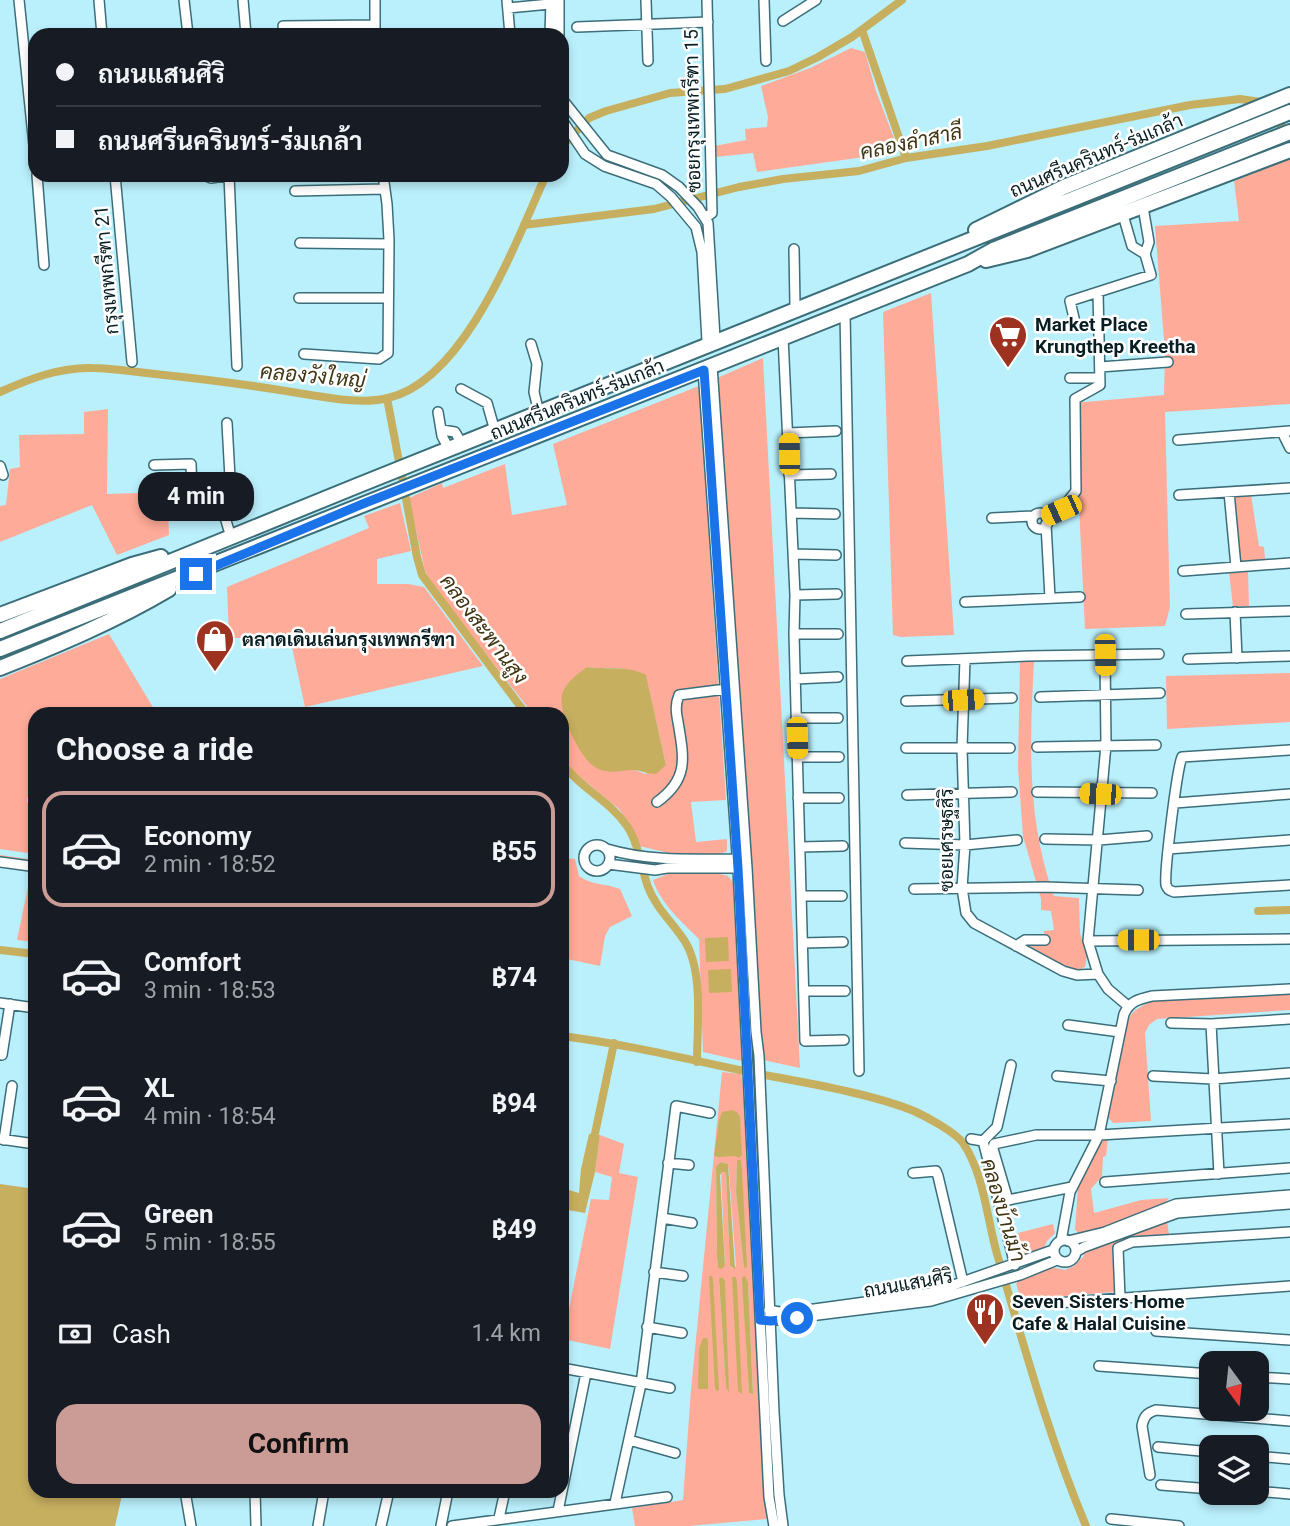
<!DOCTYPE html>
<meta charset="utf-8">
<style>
:root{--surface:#171b24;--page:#20242c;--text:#f1f3f6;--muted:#9ea1a6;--line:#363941;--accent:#cb9c95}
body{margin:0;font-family:Roboto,Sarabun,sans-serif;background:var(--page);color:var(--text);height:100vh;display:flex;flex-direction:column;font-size:26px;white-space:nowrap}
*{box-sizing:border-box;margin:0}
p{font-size:23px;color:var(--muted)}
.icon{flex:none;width:38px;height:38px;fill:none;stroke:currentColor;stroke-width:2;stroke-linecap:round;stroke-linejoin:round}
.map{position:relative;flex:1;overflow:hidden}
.sheet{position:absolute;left:28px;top:707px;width:541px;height:791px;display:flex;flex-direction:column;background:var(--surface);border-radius:21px;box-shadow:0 4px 10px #0003}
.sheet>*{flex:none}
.banner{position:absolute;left:28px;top:28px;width:541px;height:154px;border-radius:21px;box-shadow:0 4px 10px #0003;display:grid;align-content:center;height:154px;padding:0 28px;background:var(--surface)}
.needle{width:46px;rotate:165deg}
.tools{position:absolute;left:1199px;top:1351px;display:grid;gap:14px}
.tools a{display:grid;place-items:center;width:70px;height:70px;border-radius:14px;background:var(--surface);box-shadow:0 4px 10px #0003;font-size:35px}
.end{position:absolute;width:32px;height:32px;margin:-16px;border:9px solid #1a73e8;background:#fff;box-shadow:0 0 0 4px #fff}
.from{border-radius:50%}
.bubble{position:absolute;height:49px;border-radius:21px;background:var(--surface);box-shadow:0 4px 10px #0003;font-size:23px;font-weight:700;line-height:49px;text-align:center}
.car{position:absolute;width:21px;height:42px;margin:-21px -10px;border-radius:9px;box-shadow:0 0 5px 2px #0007;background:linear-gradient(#f5c518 24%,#345 0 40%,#f5c518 0 76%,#345 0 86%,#f5c518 0)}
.banner b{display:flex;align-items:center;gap:24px;height:66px;font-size:26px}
.banner b+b{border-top:2px solid var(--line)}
.banner i{width:18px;height:18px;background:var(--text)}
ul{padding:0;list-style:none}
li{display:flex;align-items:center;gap:21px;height:116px;margin:0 14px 10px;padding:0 14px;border:4px solid transparent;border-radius:21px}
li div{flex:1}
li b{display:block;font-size:26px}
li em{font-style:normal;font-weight:700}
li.selected{border-color:var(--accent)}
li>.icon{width:63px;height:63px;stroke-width:1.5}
h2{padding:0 28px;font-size:32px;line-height:84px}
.pay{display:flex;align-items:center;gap:18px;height:77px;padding:0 28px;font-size:26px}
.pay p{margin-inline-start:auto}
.action{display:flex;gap:14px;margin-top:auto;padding:14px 28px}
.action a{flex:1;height:80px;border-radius:21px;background:var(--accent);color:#111;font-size:28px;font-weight:700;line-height:80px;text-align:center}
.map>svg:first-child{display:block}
</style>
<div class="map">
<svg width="1290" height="1526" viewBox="0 0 1290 1526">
<rect width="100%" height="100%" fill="#baf0fc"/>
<path fill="#ffab99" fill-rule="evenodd" d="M851,48l14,4 11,39 19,50 -2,12 -136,19 -4,-19 -37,4 -2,-11 32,-6 -1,-11 22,-2 1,-10 -7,-31 49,-18z
M1290,159v245l-125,8 5,195 -5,19 -80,3 -11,-226 90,-8 1,-42 -10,-127 84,-5 -5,-40z
M931,293l23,342 -53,2 -8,-2 -10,-323z
M763,358l37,710 -37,-8 -33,-457 -13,-225z
M699,386l27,414 -35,2 5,40 31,-3v12l-7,3h-47l-34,-8 -10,-23 -10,-14 -45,-37 -12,-17v-41h-29l-97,-123 -11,-20 -16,-73 33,-15 1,5 62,-24 7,51 55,-10 -14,-61zM587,667c20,3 41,-2 59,9l20,89 -21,9 -10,-4z
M108,409l-1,85 31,-1v12h30l1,30 -52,20 -25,-50 -92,37v-36l6,-1 4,-36 10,-2 -1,-32 65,-1v-22z
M1239,495h12l8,51 5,1 1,12 -25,5 -8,-67z
M400,503l11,48 -34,8v25h31l16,3 59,79 -178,41 -15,-69h-61l-2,-51 142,-59 -5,-12z
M1229,572h19l1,34 -16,1z
M109,634l48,80h-122v85l-8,-1v4l8,1v51l-35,-5v-170z
M1020,659l14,1c-4,81 -8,158 20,236l25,2 1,35 7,22 -2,12 -7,3 -22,-8 -31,-19h19v-12l10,-1 -3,-19 -10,-1v-11l-18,-63 -5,-68z
M1290,673v49l-123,7 -1,-53z
M0,855l35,5v82l-18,-2 16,-77 -33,-5z
M562,858l13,1 4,17c15,10 26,7 41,13l12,27 -22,11 -5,9 -5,30 -38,-8z
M668,874h52l8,2 5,6 9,179 -39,-9 -4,-113c-18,-18 -38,-35 -46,-59z
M1290,992v18l-133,9 -8,6 -4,8 6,88 -38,2 -5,-6c4,-20 13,-89 23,-102 5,-7 15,-11 23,-15z
M722,1072l19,2 5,33 21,412 -78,7h-54l-3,-18 51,-8 8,-110zM737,1160l4,1 1,7 2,100 -8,-76zM721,1162l7,2 1,8 7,94 -4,2 -2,-2 -4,-93 -5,-1 4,94 -7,1 -1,-10 -1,-91zM742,1277l6,6 5,111 -4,-2zM719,1279l6,2 1,107z
M600,1135l24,9 -5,29 19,4 -28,172 -47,-10 28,-140 18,1 3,-23 -17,-5z
M1108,1138l-2,18 -3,1 -1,19 -11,13 3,24 47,-13 28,-2 -4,5 -76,30 -9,1 -5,-4 3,-43 25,-48z
M1167,1220l2,15 -51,7 -6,4 2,46 -61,5 -31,7 -6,-21c16,-11 31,-19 49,-13l9,-4 10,-10 -1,-4z
M1053,1224l2,9 -8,8 -3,7 -28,9 -6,-22z"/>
<path fill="#c7af60" d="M587,667c20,3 41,-2 59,8l20,90 -10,9c-8,0 -14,-3 -21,-4 -14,-1 -28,7 -43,-5 -13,-11 -34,-52 -30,-70 3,-12 15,-21 25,-28z
M728,937l1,24 -23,1 -1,-24z
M731,969l1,23 -23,1 -1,-23z
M733,1110l5,3 2,4 2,38 -3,3c-8,-4 -16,1 -25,-2l5,-36 3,-8z
M589,1134l11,1 -5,37 -10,41 -23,-4v-21l17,5 2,-24z
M737,1160h4l1,8 5,99 -3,1 -8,-76z
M721,1162l7,2 7,105 -5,-3 -4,-93 -4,-1 -2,3 5,91 -4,3 -3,-1 -1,-11 -1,-91z
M0,1184l35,5v302h88l-8,35h-115z
M709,1276h3l1,3 6,111 -2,1 -2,-2z
M745,1276l3,7 5,111 -4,-1 -7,-110v-6z
M722,1277l3,4 4,111 -3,-4 -7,-109z
M732,1277h4l1,6 5,111 -4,-3z
M703,1338h4l1,4v47h-10l1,-40z"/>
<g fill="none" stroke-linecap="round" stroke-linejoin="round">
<path stroke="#c7af60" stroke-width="8" d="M862,30l44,128
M562,146l27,-28 17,-7 64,-18 55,-4 64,-18 29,-14 34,-20 50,-37
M524,225l130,-16 85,-22 44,-8 76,-8 47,-13 81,-12 203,-41 50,-6 21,3 27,32
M0,392c29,-13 60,-25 92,-24 21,0 42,4 63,6 48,5 96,11 143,19 28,4 61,12 90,5 78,-18 128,-157 158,-223
M387,398l30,159 5,18 104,139
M562,763c18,25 48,38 65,63 12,18 14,42 21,61 8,21 24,35 36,53 20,30 13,86 13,122
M1258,911l32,-1
M0,950l35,4
M562,1036c63,8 125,23 187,36 51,10 118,20 165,39 13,6 41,21 49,32 21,31 24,76 34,111 27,92 52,184 89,272
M593,1143l21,-100"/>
<defs>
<path id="minor" d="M19,0l16,155
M99,0l3,35
M184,0l4,35
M243,0l3,35
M507,0l3,35
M646,0l2,61
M764,0l2,61
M508,8l42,-4
M783,21l33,-21
M283,26l92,-1
M577,27l131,-5
M375,35v-35
M550,35l1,-35
M559,35v-35
M562,99l45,56 55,20 17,12 19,20 10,16 7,115 -2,5
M562,120l23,34 19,12 52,18 15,13 25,30 6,25 5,89 -3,6
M37,175l7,90
M115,175l17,187
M204,175l7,3 19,-3
M229,175l8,191
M295,191l89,-2
M1123,215l9,31 13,8 4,-12 -6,-35
M705,218l7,-5 -5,-213
M300,243l89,1
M299,298h89
M792,312l3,-7 -1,-56
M845,313l14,758
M1074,318l-4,-17 81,-26 -6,-21
M783,337l12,258 -1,39 11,407 39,-1
M531,344l6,20 -3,28 5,21
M304,354l75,5 9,-6 1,-113 -2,-36 -4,-29
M712,366l35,502 9,164 3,24 15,356 5,83 4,31
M1100,367l68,-5
M703,370l35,498 31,629 5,29
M1070,378h30
M461,389l26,14 8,28
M438,412l4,24 7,13
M227,423l3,55 -7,33 8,26
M442,430l13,2 7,12
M1282,432l8,16
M788,433l48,-2
M1178,440l112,-9
M154,465l37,-1 1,30 16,18 15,-1
M0,466l3,9
M789,475l42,-1
M1229,492l7,75
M1179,495l111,-7
M792,513l43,1
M1032 521a8 8 0 1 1 16 0a8 8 0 1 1-16 0Z
M1046,517l15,-7 15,-19 -1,-92 25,-14 -2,-93
M992,518l41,-2
M1046,524l4,74
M793,554l43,1
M1183,571l107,-8
M795,595l42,-1
M965,602l115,-5
M1235,612l2,46
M1186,614l104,-3
M794,634h44
M1105,655l1,90 -18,196 10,33 10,15 20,17
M965,659l-3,89 3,97 -3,43 4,25 8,10 89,48 14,4 21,-1
M1188,659l102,-3
M907,661l121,-5 131,-2
M795,679l43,-2
M1040,697l120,-4
M906,701l106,-3
M796,718h42
M1037,747l119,-2
M906,748h104
M1290,750l-108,7c-5,12 -18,115 -16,128 2,5 3,5 8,7l116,-7
M797,757h42
M1037,792l115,1
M907,795l105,-3
M798,798h41
M657,802c32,-23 27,-44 21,-80 -2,-10 -3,-17 1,-27l47,-6
M1175,803l115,-9
M1045,839l54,1 48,-4
M905,843l60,2 52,-5
M584 858a13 13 0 1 1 26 0a13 13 0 1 1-26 0Z
M800,847l43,-1
M607,849c43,13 89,10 134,10
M1168,849l122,-9
M0,862l30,4
M608,864l47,6 12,-2h75
M914,889l130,-2 94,3
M801,896h41
M1088,941l202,-2
M803,943l40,-1
M1016,946l9,-6h20
M804,991h41
M0,1003l35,5
M1171,1023l40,1 79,-5
M1211,1024l8,150
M1068,1025l52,7
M2,1055l8,-51
M1057,1076l54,5
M1153,1076l60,3 77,-6
M0,1139l35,5
M971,1139l12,2
M4,1140l8,-54
M983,1141l32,124
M983,1141l14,-14 14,-62
M668,1163l21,2
M913,1173l23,-2 2,5 25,106
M1105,1182l185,-14
M1072,1187l-64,13 -15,-51 1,-5 42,-9h63l191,-11
M662,1218l30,5
M1054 1251a11 11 0 1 1 22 0a11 11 0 1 1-22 0Z
M1061,1241l9,-49 29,-57 25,-121c6,-13 15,-15 28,-18l138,-7
M1068,1241l37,-9 71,-28 114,-9
M1076,1252l8,-5 93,-34 113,-9
M654,1272l29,4
M1120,1298l-2,-50 14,-6 158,-10
M1056,1303l234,-17
M769,1310l16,3 146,-20 122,-43
M769,1321l162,-20 89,-26 37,-15
M647,1327l35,6
M1156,1331l134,9
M1099,1366l112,8
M562,1368l108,20
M1256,1377l34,2
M629,1440l46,13
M1158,1447l53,5
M1256,1456l34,3
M1150,1475l-8,-49c2,-10 5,-13 14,-16l134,11
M1161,1485l50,4
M185,1491l6,35
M255,1491l1,35
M1256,1491l34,3
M615,1503l26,-119 35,-278 34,7
M558,1511l28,-138
M499,1518l6,-27
M1111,1519l68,7
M318,1526l6,-35
M381,1526l8,-35
M441,1526l7,-35
M452,1526l215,-29"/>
<path id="primary" d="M976,230l88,-43 226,-92
M986,260l41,-10 263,-100
M0,615l132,-50 29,-8
M0,631l359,-146 931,-373
M0,649l968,-385 25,-14 297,-118
M0,668c58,-23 115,-47 169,-79"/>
</defs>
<use href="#minor" stroke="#3b6e79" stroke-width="12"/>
<use href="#primary" stroke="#3b6e79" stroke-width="18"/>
<use href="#minor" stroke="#fff" stroke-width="9"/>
<use href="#primary" stroke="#fff" stroke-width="14"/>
</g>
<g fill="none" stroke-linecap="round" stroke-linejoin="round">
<path stroke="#1a73e8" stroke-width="9" d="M196,574l169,-71 339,-133 34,498 22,452 11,1 26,-3"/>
</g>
<defs>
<symbol id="supermarket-pin" viewBox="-11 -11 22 30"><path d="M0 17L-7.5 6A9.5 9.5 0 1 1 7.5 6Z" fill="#9c321f" stroke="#fff"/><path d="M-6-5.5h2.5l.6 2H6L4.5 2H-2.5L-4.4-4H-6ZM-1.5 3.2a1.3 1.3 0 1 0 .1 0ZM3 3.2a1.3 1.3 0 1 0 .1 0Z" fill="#fff"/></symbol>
<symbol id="shop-pin" viewBox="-11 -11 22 30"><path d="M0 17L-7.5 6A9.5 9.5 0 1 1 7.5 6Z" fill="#9c321f" stroke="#fff"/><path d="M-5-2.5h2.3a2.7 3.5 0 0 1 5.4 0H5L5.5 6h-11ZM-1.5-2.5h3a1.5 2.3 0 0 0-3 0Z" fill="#fff"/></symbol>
<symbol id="restaurant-pin" viewBox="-11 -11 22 30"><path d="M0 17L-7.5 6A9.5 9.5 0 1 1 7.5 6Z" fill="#9c321f" stroke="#fff"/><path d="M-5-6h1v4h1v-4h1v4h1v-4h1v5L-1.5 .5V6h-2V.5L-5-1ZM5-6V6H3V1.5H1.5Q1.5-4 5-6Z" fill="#fff"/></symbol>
</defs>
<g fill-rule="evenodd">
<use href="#supermarket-pin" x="986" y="313" width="44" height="60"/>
<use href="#shop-pin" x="193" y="617" width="44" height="60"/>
<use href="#restaurant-pin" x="963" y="1290" width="44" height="60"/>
</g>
<g text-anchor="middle" stroke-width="5" stroke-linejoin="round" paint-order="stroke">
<g font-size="19" fill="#081e22" stroke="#fff">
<text transform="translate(692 111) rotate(-91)" y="7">ซอยกรุงเทพกรีฑา 15</text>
<text transform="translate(1096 155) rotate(-23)" y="7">ถนนศรีนครินทร์-ร่มเกล้า</text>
<text transform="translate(106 270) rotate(-95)" y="7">กรุงเทพกรีฑา 21</text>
<text transform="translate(577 399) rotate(-22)" y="7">ถนนศรีนครินทร์-ร่มเกล้า</text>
<text transform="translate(946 840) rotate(-90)" y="7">ซอยเศรษฐสิริ</text>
<text transform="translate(908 1283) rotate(-10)" y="7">ถนนแสนศิริ</text>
</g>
<g font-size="19" font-weight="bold" fill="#081e22" stroke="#fff" text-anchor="start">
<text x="1035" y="331">Market Place<tspan x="1035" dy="22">Krungthep Kreetha</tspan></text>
<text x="242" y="646">ตลาดเดินเล่นกรุงเทพกรีฑา</text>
<text x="1012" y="1308">Seven Sisters Home<tspan x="1012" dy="22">Cafe &amp; Halal Cuisine</tspan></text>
</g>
<g font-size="21" font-style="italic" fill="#403613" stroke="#fff">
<text transform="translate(911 142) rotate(-12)" y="7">คลองลำสาลี</text>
<text transform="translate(313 376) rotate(5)" y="7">คลองวังใหญ่</text>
<text transform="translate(484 629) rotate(53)" y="7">คลองสะพานสูง</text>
<text transform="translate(1003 1210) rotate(73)" y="7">คลองบ้านม้า</text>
</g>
</g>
</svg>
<div class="tools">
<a><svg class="needle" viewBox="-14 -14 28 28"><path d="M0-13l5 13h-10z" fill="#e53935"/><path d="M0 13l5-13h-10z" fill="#9ea1a6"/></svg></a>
<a><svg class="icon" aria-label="layers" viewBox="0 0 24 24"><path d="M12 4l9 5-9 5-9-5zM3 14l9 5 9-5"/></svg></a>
</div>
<i class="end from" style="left:797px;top:1318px"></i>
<i class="end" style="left:196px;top:574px"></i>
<div class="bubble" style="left:138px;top:472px;width:116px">4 min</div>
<i class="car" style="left:789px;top:454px;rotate:359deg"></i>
<i class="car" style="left:1061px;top:510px;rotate:246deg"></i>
<i class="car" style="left:1105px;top:655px;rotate:179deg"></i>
<i class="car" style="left:963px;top:700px;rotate:87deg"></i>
<i class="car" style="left:797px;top:738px;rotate:178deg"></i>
<i class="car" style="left:1100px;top:794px;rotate:272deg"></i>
<i class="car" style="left:1138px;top:940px;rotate:270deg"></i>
<div class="banner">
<b><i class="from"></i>ถนนแสนศิริ</b>
<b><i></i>ถนนศรีนครินทร์-ร่มเกล้า</b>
</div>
<section class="sheet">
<h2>Choose a ride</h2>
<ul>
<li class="selected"><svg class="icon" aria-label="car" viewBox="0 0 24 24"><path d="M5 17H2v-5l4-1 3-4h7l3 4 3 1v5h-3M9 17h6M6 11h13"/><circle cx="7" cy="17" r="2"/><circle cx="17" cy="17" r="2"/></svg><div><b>Economy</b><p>2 min · 18:52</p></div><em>฿55</em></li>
<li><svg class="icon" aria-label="car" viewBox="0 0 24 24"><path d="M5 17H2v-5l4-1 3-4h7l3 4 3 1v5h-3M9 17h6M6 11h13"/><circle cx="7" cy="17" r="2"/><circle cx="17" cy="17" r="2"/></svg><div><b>Comfort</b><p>3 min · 18:53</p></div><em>฿74</em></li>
<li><svg class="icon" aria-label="car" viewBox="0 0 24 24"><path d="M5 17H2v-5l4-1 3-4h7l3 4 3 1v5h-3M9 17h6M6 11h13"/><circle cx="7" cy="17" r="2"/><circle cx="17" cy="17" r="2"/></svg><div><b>XL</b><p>4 min · 18:54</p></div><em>฿94</em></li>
<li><svg class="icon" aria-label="car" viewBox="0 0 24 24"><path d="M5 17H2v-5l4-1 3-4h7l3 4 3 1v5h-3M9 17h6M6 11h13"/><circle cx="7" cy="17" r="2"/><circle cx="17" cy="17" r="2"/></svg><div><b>Green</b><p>5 min · 18:55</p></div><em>฿49</em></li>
</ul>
<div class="pay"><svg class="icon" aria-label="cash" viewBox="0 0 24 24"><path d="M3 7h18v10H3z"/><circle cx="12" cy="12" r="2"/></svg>Cash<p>1.4 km</p></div>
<div class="action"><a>Confirm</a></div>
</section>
</div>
